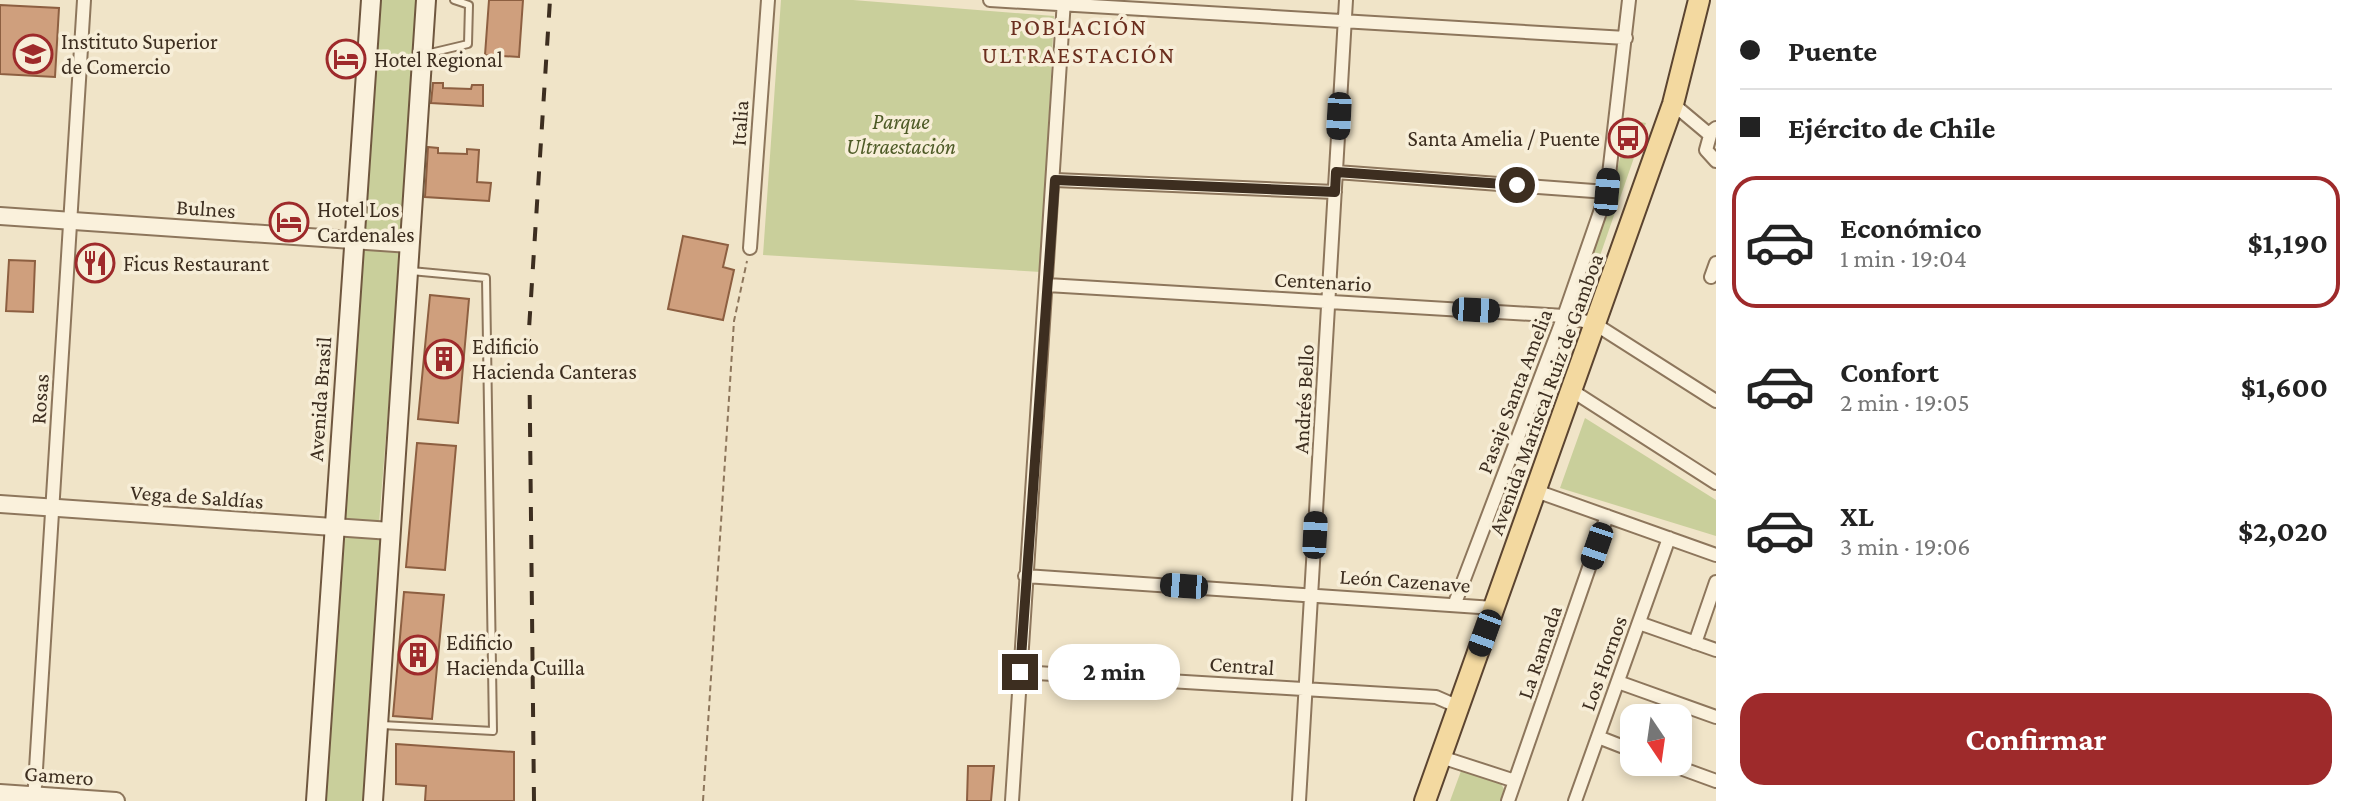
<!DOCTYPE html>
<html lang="es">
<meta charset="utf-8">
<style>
:root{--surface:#fff;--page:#f2f2f2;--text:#222;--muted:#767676;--line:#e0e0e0;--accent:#9e2a2b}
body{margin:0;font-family:"Crimson Pro",serif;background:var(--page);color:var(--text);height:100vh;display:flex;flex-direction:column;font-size:30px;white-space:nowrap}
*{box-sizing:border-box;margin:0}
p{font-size:26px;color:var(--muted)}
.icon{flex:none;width:44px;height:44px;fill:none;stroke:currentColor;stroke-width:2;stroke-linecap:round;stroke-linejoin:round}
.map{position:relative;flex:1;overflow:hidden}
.sheet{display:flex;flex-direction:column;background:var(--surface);width:640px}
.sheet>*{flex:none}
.hud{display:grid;align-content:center;height:176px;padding:0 24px;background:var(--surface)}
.needle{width:52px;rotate:167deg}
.fabs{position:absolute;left:1620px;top:704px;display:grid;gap:16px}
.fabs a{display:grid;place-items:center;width:72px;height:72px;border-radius:16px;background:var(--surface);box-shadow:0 4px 12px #0003;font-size:40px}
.end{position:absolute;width:36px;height:36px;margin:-18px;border:10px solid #3d2e20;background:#fff;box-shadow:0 0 0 4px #fff}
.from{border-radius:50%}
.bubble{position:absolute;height:56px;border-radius:24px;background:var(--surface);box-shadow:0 4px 12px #0003;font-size:26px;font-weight:700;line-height:56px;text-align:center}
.car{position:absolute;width:24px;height:48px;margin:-24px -12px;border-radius:10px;box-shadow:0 0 6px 2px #0007;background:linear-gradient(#222 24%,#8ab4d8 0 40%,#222 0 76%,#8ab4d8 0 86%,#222 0)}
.hud b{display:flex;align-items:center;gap:28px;height:76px;font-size:30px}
.hud b+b{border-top:2px solid var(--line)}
.hud i{width:20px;height:20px;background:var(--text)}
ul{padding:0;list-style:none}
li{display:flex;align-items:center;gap:24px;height:132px;margin:0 16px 12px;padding:0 8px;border:4px solid transparent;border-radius:24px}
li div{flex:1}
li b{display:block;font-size:30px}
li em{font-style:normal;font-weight:700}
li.current{border-color:var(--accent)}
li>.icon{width:72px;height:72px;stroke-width:1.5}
.primary-button{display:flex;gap:16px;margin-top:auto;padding:16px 24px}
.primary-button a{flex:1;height:92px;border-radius:24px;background:var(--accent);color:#fff;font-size:32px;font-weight:700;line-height:92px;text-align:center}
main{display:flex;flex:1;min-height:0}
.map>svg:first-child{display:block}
</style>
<main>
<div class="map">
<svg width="1716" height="801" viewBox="0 0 1716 801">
<rect width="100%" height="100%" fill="#f0e4c8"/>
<path fill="#c9cf9b" d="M378,0h39l-15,237 -40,-2z
M781,0h72l201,16 -13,256 -278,-17z
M1629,120l17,3 -62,179 -12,-2 42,-117z
M363,248l38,2 -22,273 -39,-2z
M1585,418l131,82v36l-156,-48z
M340,533l45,2 -18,266h-45z
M1461,771l40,13 3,5 -4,12h-50z"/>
<path fill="#cf9f7d" stroke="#8d5f41" stroke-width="2" d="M489,0h34l-4,57 -34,-2z
M0,5l59,3 -4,69 -55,-3z
M433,83h10v5l28,1 1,-4h11v21l-52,-3z
M428,147l10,1v5l29,1v-5l12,1 -2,32 14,1 -2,18 -64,-4z
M683,236l45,9 -5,22 11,3 -11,50 -55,-11z
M9,260l26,1 -2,51 -27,-1z
M430,295l39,4 -11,124 -40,-4z
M417,443l39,3 -11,124 -39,-3z
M404,592l40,3 -12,124 -39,-3z
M396,744l118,8v49h-89l1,-15 -30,-2z
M968,766h26l-3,35h-24z"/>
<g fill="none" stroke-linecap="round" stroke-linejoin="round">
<defs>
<path id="service" d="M426,54l42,-10 1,-39 -15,-5
M382,725l111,6 -7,-453 -75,-7"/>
<path id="minor" d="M990,0l636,38
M1673,104l37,31
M1716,128l-5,4 -5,18 10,11
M1336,172l271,20
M1055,180l280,12
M750,248l18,-248
M1711,277l5,-14
M1047,285l517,31 31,8 121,77
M1571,390l145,93
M1536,491l180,64
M1025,576l469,32
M1455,603l109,-287 43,-124 22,-192
M1639,623l77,27
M1695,643l21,-61
M1020,672l416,25 23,10
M1618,682l98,35
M1598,737l36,14
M1441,757l74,24
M1664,762l52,19
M34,801l50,-801
M1012,801l52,-801
M1299,801l47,-801
M1508,801l99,-285
M1575,801l94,-263"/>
<path id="tertiary" d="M0,216l410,28
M0,504l391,27
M0,793l116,8"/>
<path id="secondary" d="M316,801l55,-801
M373,801l53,-801"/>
<path id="primary" d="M1425,801l248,-697 26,-104"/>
</defs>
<use href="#service" stroke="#8d765c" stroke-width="10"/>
<use href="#minor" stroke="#8d765c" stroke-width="16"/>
<use href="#tertiary" stroke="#8d765c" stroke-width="20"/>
<use href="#secondary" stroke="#6f573f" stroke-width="22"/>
<use href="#primary" stroke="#5b4430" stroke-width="24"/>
<path stroke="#8d765c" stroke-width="2" stroke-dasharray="6 4" stroke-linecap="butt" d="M703,801l31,-480 13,-60"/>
<use href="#service" stroke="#faf1dc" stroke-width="6"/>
<use href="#minor" stroke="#faf1dc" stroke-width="12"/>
<use href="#tertiary" stroke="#faf1dc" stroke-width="16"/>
<use href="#secondary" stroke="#faf1dc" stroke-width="18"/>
<use href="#primary" stroke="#f3d9a0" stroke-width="20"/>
<path stroke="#3d2e20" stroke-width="4" stroke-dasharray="14 14" stroke-linecap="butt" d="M534,801l-5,-472 21,-329"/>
</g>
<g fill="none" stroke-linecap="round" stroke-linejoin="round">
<path stroke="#3d2e20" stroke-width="10" d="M1020,672l35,-492 280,12 1,-20 181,13"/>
</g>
<defs>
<symbol id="university-ring" viewBox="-11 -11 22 22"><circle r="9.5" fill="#f7eed8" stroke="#9e2a2b" stroke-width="1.5"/><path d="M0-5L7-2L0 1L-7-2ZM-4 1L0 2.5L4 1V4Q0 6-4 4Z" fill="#9e2a2b"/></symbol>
<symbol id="hotel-ring" viewBox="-11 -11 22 22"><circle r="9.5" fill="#f7eed8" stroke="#9e2a2b" stroke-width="1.5"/><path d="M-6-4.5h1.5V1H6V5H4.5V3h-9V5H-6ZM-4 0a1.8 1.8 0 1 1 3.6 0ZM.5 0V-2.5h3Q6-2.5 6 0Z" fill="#9e2a2b"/></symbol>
<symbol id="bus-ring" viewBox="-11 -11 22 22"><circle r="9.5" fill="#f7eed8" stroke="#9e2a2b" stroke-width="1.5"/><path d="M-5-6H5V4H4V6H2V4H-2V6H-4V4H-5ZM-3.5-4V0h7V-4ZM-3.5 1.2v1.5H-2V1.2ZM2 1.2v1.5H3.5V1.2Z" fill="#9e2a2b"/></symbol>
<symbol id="restaurant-ring" viewBox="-11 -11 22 22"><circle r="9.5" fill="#f7eed8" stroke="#9e2a2b" stroke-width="1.5"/><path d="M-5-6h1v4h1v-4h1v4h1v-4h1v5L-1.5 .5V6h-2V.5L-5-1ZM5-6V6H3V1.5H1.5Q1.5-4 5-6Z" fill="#9e2a2b"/></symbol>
<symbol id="building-ring" viewBox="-11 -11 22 22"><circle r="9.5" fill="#f7eed8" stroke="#9e2a2b" stroke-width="1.5"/><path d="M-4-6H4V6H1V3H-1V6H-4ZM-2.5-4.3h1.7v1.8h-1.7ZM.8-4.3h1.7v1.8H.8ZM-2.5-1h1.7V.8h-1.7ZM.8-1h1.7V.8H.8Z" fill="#9e2a2b"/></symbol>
</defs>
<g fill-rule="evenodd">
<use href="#university-ring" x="11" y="32" width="44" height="44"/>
<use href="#hotel-ring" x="324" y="37" width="44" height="44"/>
<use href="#bus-ring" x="1606" y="116" width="44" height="44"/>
<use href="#hotel-ring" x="267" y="200" width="44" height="44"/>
<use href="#restaurant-ring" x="73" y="241" width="44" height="44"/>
<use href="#building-ring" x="422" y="337" width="44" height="44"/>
<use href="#building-ring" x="396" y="633" width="44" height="44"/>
</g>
<g text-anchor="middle" stroke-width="7" stroke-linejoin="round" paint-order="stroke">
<g font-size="22" fill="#3d2e20" stroke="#f7eed8" text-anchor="start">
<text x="61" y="49">Instituto Superior<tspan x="61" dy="25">de Comercio</tspan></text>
<text x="374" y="67">Hotel Regional</text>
<text x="1600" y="146" text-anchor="end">Santa Amelia / Puente</text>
<text x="317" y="217">Hotel Los<tspan x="317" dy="25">Cardenales</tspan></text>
<text x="123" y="271">Ficus Restaurant</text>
<text x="472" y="354">Edificio<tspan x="472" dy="25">Hacienda Canteras</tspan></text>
<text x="446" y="650">Edificio<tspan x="446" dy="25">Hacienda Cuilla</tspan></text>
</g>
<g font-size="22" font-style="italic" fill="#4d5a26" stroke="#f7eed8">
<text x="901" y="129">Parque<tspan x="901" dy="25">Ultraestación</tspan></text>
</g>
<g font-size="22" fill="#3d2e20" stroke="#f7eed8">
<text transform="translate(739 123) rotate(-86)" y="8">Italia</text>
<text transform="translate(206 208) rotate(4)" y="8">Bulnes</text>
<text transform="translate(1323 281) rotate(3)" y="8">Centenario</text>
<text transform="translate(1514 391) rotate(-69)" y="8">Pasaje Santa Amelia</text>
<text transform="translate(1545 394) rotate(-70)" y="8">Avenida Mariscal Ruiz de Gamboa</text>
<text transform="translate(39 399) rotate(-86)" y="8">Rosas</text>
<text transform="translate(319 399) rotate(-86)" y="8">Avenida Brasil</text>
<text transform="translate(1303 399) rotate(-87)" y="8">Andrés Bello</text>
<text transform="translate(197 496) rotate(4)" y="8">Vega de Saldías</text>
<text transform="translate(1405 580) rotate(4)" y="8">León Cazenave</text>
<text transform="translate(1539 652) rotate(-71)" y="8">La Ramada</text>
<text transform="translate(1603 663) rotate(-70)" y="8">Los Hornos</text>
<text transform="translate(1242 665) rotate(4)" y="8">Central</text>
<text transform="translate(59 775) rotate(4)" y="8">Gamero</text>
</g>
<g font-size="24" letter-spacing="2" fill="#6b2e1e" stroke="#f7eed8">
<text x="1079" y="35">POBLACIÓN<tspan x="1079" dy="28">ULTRAESTACIÓN</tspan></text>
</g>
</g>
</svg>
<div class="fabs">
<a><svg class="needle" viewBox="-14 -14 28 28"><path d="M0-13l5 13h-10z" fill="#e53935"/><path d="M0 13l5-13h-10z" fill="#767676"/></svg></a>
</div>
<i class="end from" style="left:1517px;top:185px"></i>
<i class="end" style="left:1020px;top:672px"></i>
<div class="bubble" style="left:1048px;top:644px;width:132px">2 min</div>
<i class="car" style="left:1339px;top:116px;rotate:183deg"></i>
<i class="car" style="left:1607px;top:192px;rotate:5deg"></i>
<i class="car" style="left:1476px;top:310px;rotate:93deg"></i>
<i class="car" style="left:1315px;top:535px;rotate:3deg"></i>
<i class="car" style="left:1597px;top:546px;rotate:199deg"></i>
<i class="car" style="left:1184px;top:586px;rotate:274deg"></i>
<i class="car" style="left:1485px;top:633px;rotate:200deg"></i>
</div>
<section class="sheet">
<div class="hud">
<b><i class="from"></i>Puente</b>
<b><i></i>Ejército de Chile</b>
</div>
<ul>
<li class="current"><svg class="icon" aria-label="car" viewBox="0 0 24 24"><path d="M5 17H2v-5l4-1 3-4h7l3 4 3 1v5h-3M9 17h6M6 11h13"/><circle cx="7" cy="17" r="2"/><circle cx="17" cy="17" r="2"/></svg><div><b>Económico</b><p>1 min · 19:04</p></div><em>$1,190</em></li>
<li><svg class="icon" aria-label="car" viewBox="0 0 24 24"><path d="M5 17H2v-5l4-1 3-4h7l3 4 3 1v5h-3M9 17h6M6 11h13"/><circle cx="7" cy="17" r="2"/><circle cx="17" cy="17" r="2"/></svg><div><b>Confort</b><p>2 min · 19:05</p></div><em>$1,600</em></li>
<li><svg class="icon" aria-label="car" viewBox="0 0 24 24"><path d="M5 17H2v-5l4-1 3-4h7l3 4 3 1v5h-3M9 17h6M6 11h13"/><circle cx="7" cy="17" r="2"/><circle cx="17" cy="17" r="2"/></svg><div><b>XL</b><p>3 min · 19:06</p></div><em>$2,020</em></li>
</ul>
<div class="primary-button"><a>Confirmar</a></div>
</section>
</main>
